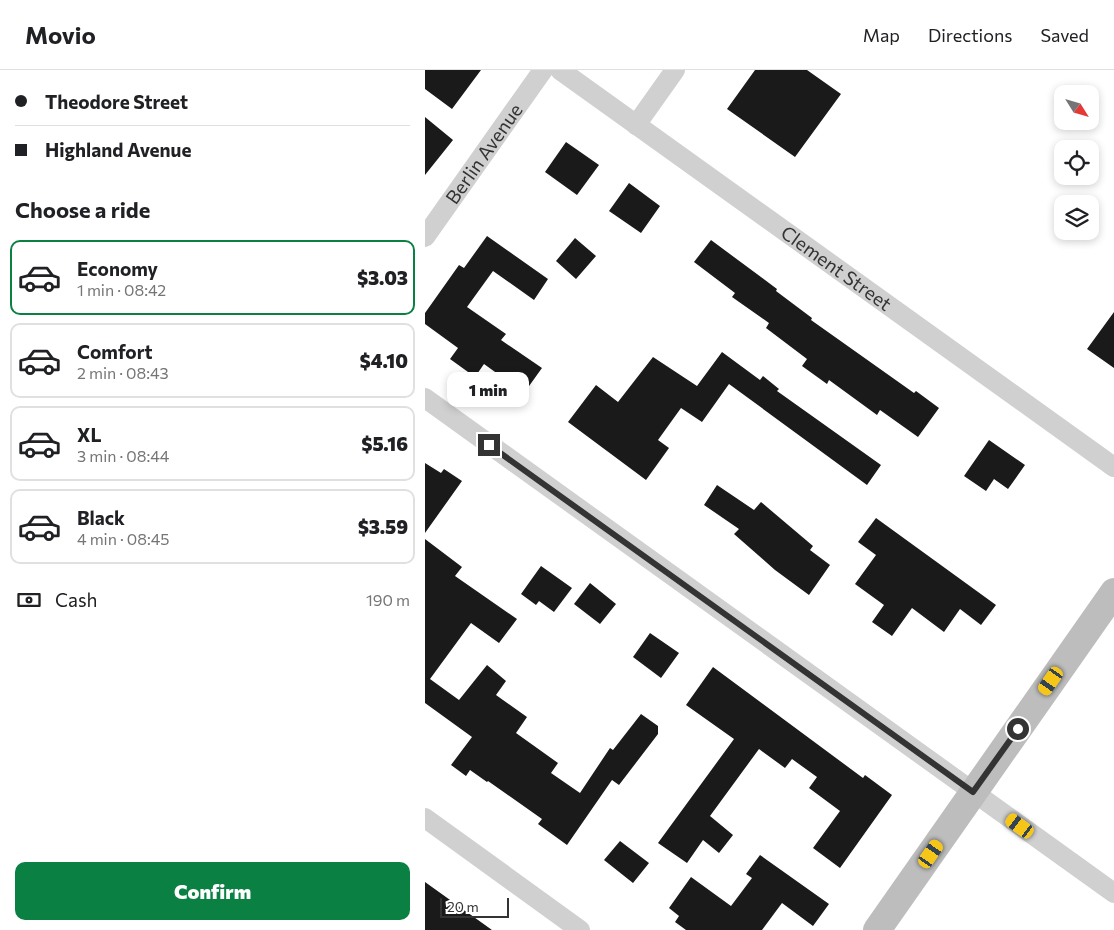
<!DOCTYPE html>
<meta charset="utf-8">
<style>
:root{--surface:#fff;--page:#f2f2f2;--text:#202124;--muted:#757577;--line:#e0e0e0;--accent:#0b8043}
body{margin:0;font-family:Commissioner,sans-serif;background:var(--page);color:var(--text);height:100vh;display:flex;flex-direction:column;font-size:19px;white-space:nowrap}
*{box-sizing:border-box;margin:0}
p{font-size:16px;color:var(--muted)}
.icon{flex:none;width:28px;height:28px;fill:none;stroke:currentColor;stroke-width:2;stroke-linecap:round;stroke-linejoin:round}
.map{position:relative;flex:1;overflow:hidden}
.drawer{display:flex;flex-direction:column;background:var(--surface);width:425px}
.drawer>*{flex:none}
.guide{display:grid;align-content:center;height:110px;padding:0 15px;background:var(--surface)}
.needle{width:32px;rotate:127deg}
.fabs{position:absolute;left:629px;top:15px;display:grid;gap:10px}
.fabs a{display:grid;place-items:center;width:45px;height:45px;border-radius:10px;background:var(--surface);box-shadow:0 2px 8px #0003;font-size:25px}
.scale{position:absolute;left:15px;bottom:12px;width:69px;box-sizing:border-box;padding-left:5px;border:2px solid #333;border-top:0;font-size:14px;line-height:18px;white-space:nowrap;color:#333;-webkit-text-stroke:4px #fff;paint-order:stroke}
.end{position:absolute;width:22px;height:22px;margin:-11px;border:6px solid #333;background:#fff;box-shadow:0 0 0 2px #fff}
.from{border-radius:50%}
.bubble{position:absolute;height:35px;border-radius:10px;background:var(--surface);box-shadow:0 2px 8px #0003;font-size:16px;font-weight:800;line-height:35px;text-align:center}
.car{position:absolute;width:15px;height:30px;margin:-15px -8px;border-radius:6px;box-shadow:0 0 4px 1px #0007;background:linear-gradient(#f5c518 24%,#345 0 40%,#f5c518 0 76%,#345 0 86%,#f5c518 0)}
.guide b{display:flex;align-items:center;gap:18px;height:48px;font-size:19px}
.guide b+b{border-top:1px solid var(--line)}
.guide i{width:12px;height:12px;background:var(--text)}
ul{padding:0;list-style:none}
li{display:flex;align-items:center;gap:15px;height:75px;margin:0 10px 8px;padding:0 5px;border:2px solid var(--line);border-radius:10px}
li div{flex:1}
li b{display:block;font-size:19px}
li em{font-style:normal;font-weight:800}
li.selected{border-color:var(--accent)}
li>.icon{width:45px;height:45px;stroke-width:1.5}
h2{padding:0 15px;font-size:22px;line-height:60px}
.pay{display:flex;align-items:center;gap:12px;height:55px;padding:0 15px;font-size:19px}
.pay p{margin-inline-start:auto}
.action{display:flex;gap:10px;margin-top:auto;padding:10px 15px}
.action a{flex:1;height:58px;border-radius:10px;background:var(--accent);color:#fff;font-size:20px;font-weight:800;line-height:58px;text-align:center}
header{display:flex;align-items:center;gap:30px;box-sizing:border-box;height:70px;padding:0 25px;background:var(--surface);border-bottom:1px solid var(--line)}
header strong{font-size:24px}
nav{display:flex;gap:28px;margin-inline-start:auto;font-size:18px}
main{display:flex;flex:1;min-height:0}
.map>svg:first-child{display:block}
</style>
<header>
<strong>Movio</strong>
<nav><a>Map</a><a>Directions</a><a>Saved</a></nav>
</header>
<main>
<section class="drawer">
<div class="guide">
<b><i class="from"></i>Theodore Street</b>
<b><i></i>Highland Avenue</b>
</div>
<h2>Choose a ride</h2>
<ul>
<li class="selected"><svg class="icon" aria-label="car" viewBox="0 0 24 24"><path d="M5 17H2v-5l4-1 3-4h7l3 4 3 1v5h-3M9 17h6M6 11h13"/><circle cx="7" cy="17" r="2"/><circle cx="17" cy="17" r="2"/></svg><div><b>Economy</b><p>1 min · 08:42</p></div><em>$3.03</em></li>
<li><svg class="icon" aria-label="car" viewBox="0 0 24 24"><path d="M5 17H2v-5l4-1 3-4h7l3 4 3 1v5h-3M9 17h6M6 11h13"/><circle cx="7" cy="17" r="2"/><circle cx="17" cy="17" r="2"/></svg><div><b>Comfort</b><p>2 min · 08:43</p></div><em>$4.10</em></li>
<li><svg class="icon" aria-label="car" viewBox="0 0 24 24"><path d="M5 17H2v-5l4-1 3-4h7l3 4 3 1v5h-3M9 17h6M6 11h13"/><circle cx="7" cy="17" r="2"/><circle cx="17" cy="17" r="2"/></svg><div><b>XL</b><p>3 min · 08:44</p></div><em>$5.16</em></li>
<li><svg class="icon" aria-label="car" viewBox="0 0 24 24"><path d="M5 17H2v-5l4-1 3-4h7l3 4 3 1v5h-3M9 17h6M6 11h13"/><circle cx="7" cy="17" r="2"/><circle cx="17" cy="17" r="2"/></svg><div><b>Black</b><p>4 min · 08:45</p></div><em>$3.59</em></li>
</ul>
<div class="pay"><svg class="icon" aria-label="cash" viewBox="0 0 24 24"><path d="M3 7h18v10H3z"/><circle cx="12" cy="12" r="2"/></svg>Cash<p>190 m</p></div>
<div class="action"><a>Confirm</a></div>
</section>
<div class="map">
<svg width="689" height="860" viewBox="0 0 689 860">
<rect width="100%" height="100%" fill="#fff"/>
<path fill="#1a1a1a" d="M0,0h56l-29,39 -27,-20z
M330,0h52l34,24 -46,63 -68,-48z
M0,47l28,23 -28,35z
M141,72l33,23 -22,30 -32,-23z
M204,113l31,23 -19,27 -32,-22z
M62,166l61,43 -14,21 -41,-29 -26,36 39,27 -5,6 41,28 -18,25 -40,-29 -9,13 -25,-18 8,-11 -33,-24v-11l34,-48 5,3z
M150,168l21,18 -20,23 -20,-18z
M286,170l66,49 -1,2 36,27 -1,2 103,73 2,-2 23,17 -21,29 -38,-27 -3,5 -48,-35 -2,4 -25,-18 5,-7 -41,-31 3,-5 -37,-26 3,-4 -41,-31z
M689,242v56l-27,-19z
M297,282l38,28 3,-4 16,13 -2,2 104,74 -14,20 -138,-101 -27,38 -21,-14 -23,32 11,8 -23,32 -78,-58 28,-37 22,17 35,-45 44,29z
M564,370l36,25 -17,24 -14,-10 -8,12 -22,-15z
M0,393l16,10 3,-4 18,12 -37,52z
M292,415l37,25 7,-8 52,44 -3,4 20,15 -21,30 -34,-25 -41,-36 5,-5 -35,-24z
M451,448l120,87 -15,20 -21,-16 -16,23 -32,-24 -20,28 -20,-14 12,-17 -29,-21 21,-29 -18,-13z
M0,469l37,28 -7,9 62,43 -18,24 -28,-20 -41,56 29,21 28,-35 19,16 -10,14 31,22 -11,16 42,30 -7,10 29,20 30,-45 3,2 28,-36 17,12v8l-39,51 -7,-5 -45,65 -29,-21 4,-5 -54,-38 -1,1 -17,-12 -4,6 -15,-11 21,-28 -47,-34z
M116,496l31,22 -18,24 -15,-11 -3,4 -15,-11z
M165,513l26,21 -16,20 -26,-20z
M225,563l29,20 -18,25 -28,-21z
M288,597l150,111 2,-3 27,20 -52,73 -27,-20 27,-37 -31,-23 8,-11 -25,-18 -7,9 -26,-19 -49,67 23,19 -14,18 -16,-13 -16,23 -29,-20 76,-104 -48,-34z
M195,771l29,22 -16,20 -29,-23z
M335,785l69,49 -16,22 -31,-23 -20,27h-76l-11,-8 4,-6 -10,-8 22,-31 40,29 21,-28 -6,-4z
M0,812l67,48h-67z"/>
<g fill="none" stroke-linecap="round" stroke-linejoin="round">
<g stroke="#d0d0d0" stroke-width="20">
<path id="s1" d="M135,0l554,397"/>
<path d="M211,55l39,-55"/>
<path id="s2" d="M0,167l118,-167"/>
<path d="M0,328l689,495"/>
<path d="M0,748l155,112"/>
</g>
<path stroke="#bdbdbd" stroke-width="28" d="M452,860l237,-338"/>
</g>
<g fill="none" stroke-linecap="round" stroke-linejoin="round">
<path stroke="#333" stroke-width="6" d="M64,375l484,347 45,-63"/>
</g>
<g text-anchor="middle" stroke-width="5" stroke-linejoin="round" paint-order="stroke">
<g font-size="19" fill="#333" stroke="#fff">
<text dy="7" stroke="none"><textPath href="#s2" startOffset="102">Berlin Avenue</textPath></text>
<text dy="7" stroke="none"><textPath href="#s1" startOffset="340">Clement Street</textPath></text>
</g>
</g>
</svg>
<div class="fabs">
<a><svg class="needle" viewBox="-14 -14 28 28"><path d="M0-13l5 13h-10z" fill="#e53935"/><path d="M0 13l5-13h-10z" fill="#757577"/></svg></a>
<a><svg class="icon" aria-label="locate" viewBox="0 0 24 24"><circle cx="12" cy="12" r="6"/><path d="M12 2v4M12 18v4M2 12h4M18 12h4"/></svg></a>
<a><svg class="icon" aria-label="layers" viewBox="0 0 24 24"><path d="M12 4l9 5-9 5-9-5zM3 14l9 5 9-5"/></svg></a>
</div>
<div class="scale">20 m</div>
<i class="end from" style="left:593px;top:659px"></i>
<i class="end" style="left:64px;top:375px"></i>
<div class="bubble" style="left:22px;top:302px;width:82px">1 min</div>
<i class="car" style="left:626px;top:611px;rotate:215deg"></i>
<i class="car" style="left:595px;top:756px;rotate:306deg"></i>
<i class="car" style="left:506px;top:784px;rotate:35deg"></i>
</div>
</main>
